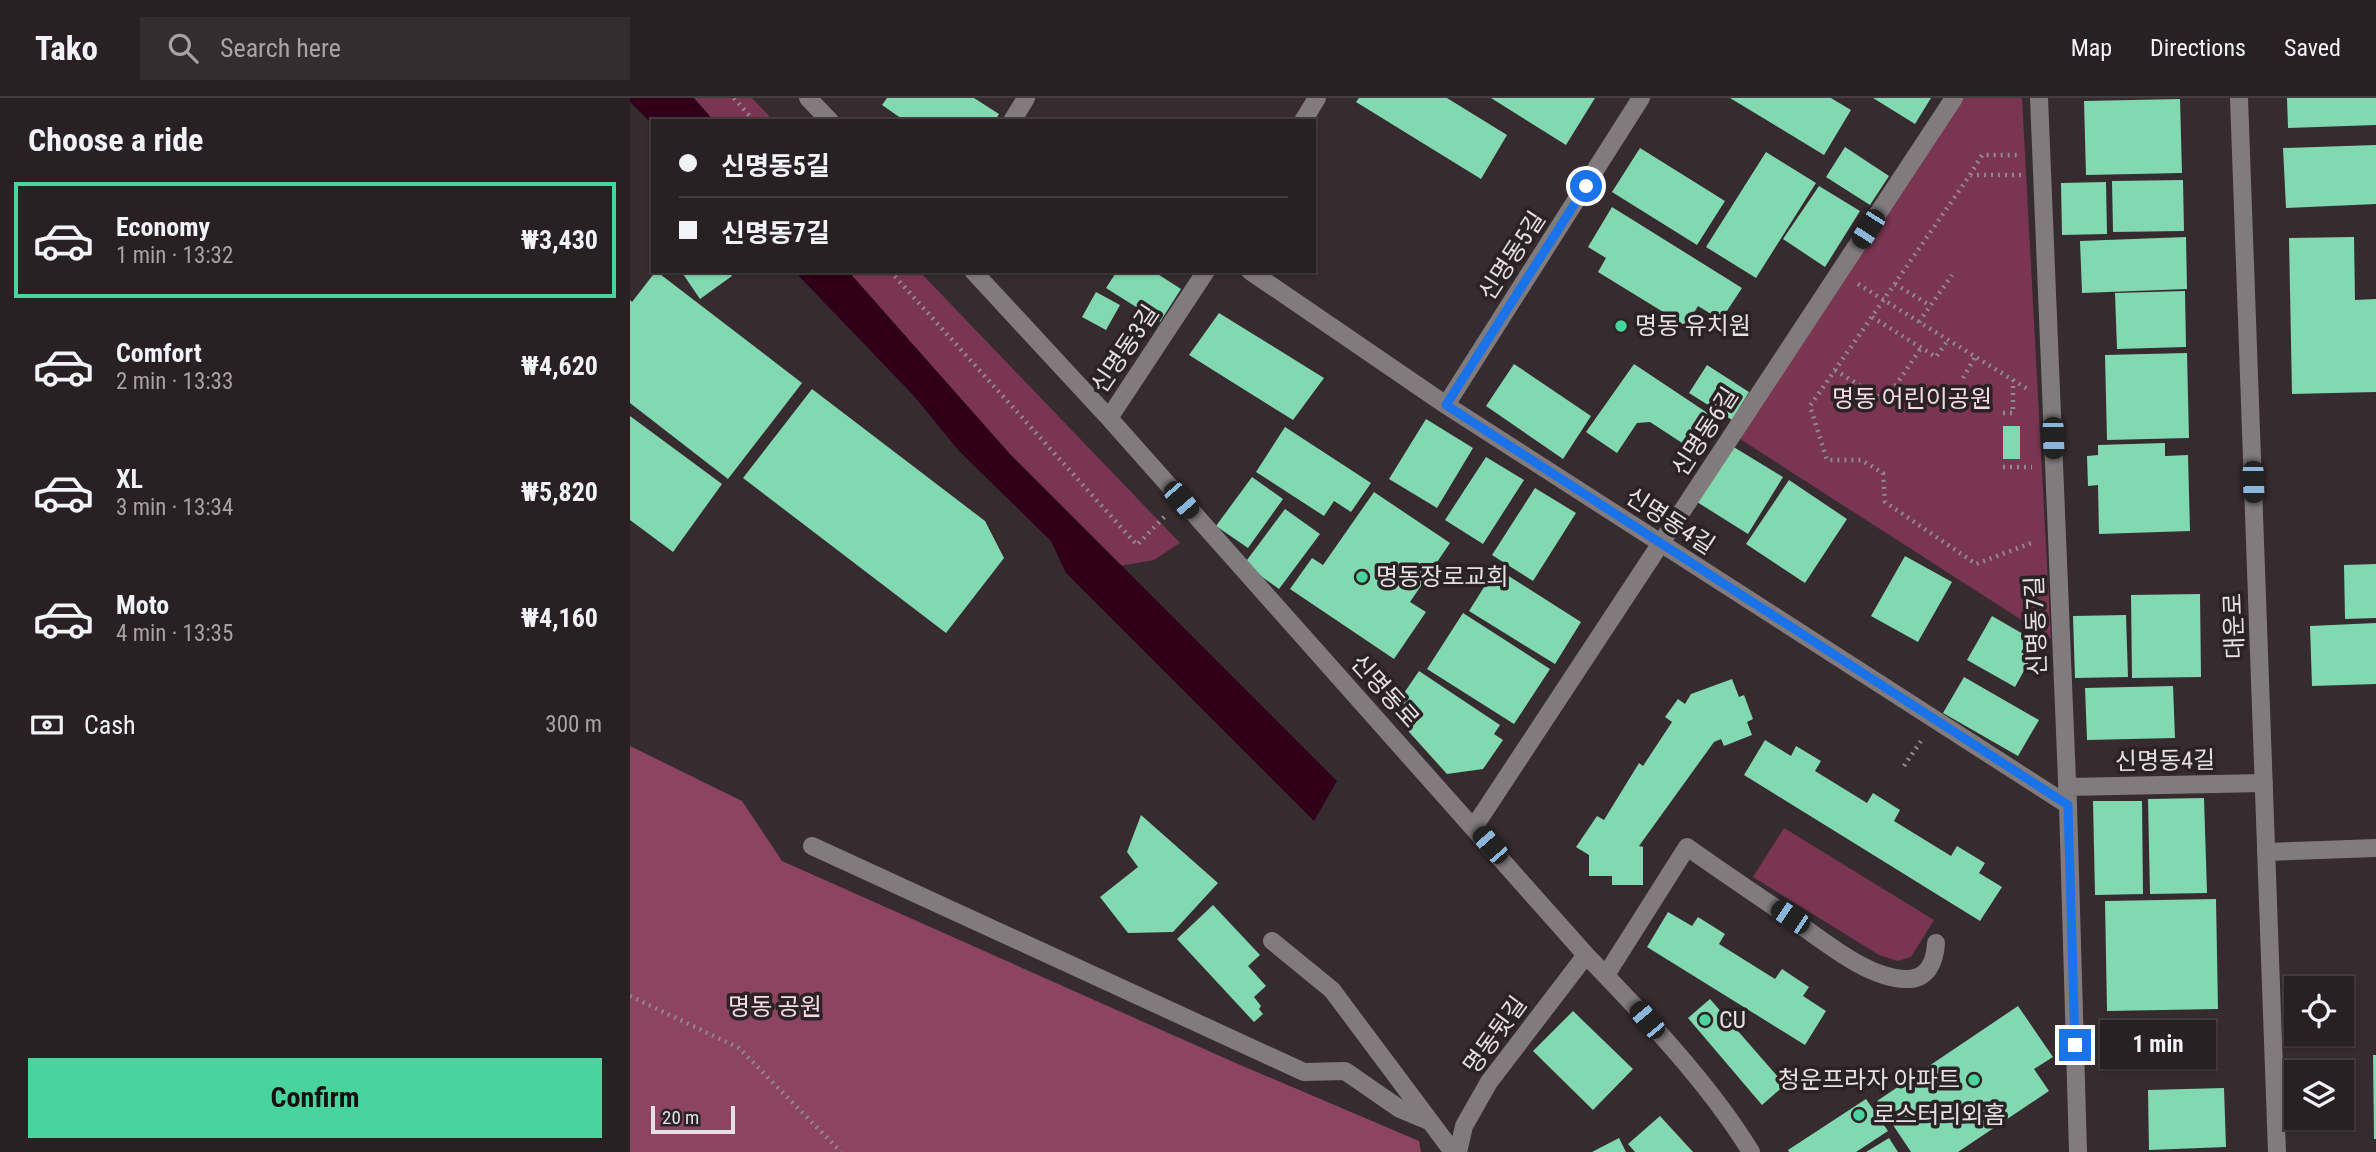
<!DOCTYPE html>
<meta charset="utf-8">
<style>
:root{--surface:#282023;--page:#342d30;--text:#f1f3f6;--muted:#a5a3a6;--line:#443e41;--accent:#49d49d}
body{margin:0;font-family:"Roboto Condensed","Noto Sans KR",sans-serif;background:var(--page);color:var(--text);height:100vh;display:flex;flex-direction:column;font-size:26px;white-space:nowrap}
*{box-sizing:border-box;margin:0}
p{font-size:23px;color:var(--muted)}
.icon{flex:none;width:38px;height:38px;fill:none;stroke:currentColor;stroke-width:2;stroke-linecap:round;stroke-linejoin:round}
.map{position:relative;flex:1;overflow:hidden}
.sheet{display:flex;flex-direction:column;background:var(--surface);width:630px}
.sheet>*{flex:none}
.top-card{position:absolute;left:21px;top:21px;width:665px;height:154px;border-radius:0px;box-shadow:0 2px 5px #0004,0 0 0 2px var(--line);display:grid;align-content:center;height:154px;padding:0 28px;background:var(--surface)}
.fabs{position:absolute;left:1654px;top:878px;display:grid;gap:14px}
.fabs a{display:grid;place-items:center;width:70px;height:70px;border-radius:0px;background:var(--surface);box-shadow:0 2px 5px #0004,0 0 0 2px var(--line);font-size:35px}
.scale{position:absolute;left:21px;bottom:18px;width:84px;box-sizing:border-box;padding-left:7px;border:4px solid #e6e0e2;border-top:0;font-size:19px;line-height:24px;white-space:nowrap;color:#e6e0e2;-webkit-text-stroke:5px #2b2225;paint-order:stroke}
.end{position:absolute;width:32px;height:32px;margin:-16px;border:9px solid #1a73e8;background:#fff;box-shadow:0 0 0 4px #fff}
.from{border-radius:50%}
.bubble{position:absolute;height:49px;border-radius:0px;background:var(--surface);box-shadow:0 2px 5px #0004,0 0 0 2px var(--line);font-size:23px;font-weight:700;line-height:49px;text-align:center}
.car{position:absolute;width:21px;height:42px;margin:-21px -10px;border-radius:9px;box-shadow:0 0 5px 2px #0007;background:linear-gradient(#222 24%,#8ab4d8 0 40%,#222 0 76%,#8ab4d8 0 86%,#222 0)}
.top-card b{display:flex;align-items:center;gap:24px;height:66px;font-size:26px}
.top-card b+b{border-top:2px solid var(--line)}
.top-card i{width:18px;height:18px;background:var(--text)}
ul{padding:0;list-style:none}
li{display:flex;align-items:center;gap:21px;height:116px;margin:0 14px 10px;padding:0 14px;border:4px solid transparent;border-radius:0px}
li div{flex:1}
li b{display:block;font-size:26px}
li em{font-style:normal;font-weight:700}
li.current{border-color:var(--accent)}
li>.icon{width:63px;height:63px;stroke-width:1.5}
h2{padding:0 28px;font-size:32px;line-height:84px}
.pay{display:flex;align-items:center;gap:18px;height:77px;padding:0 28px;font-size:26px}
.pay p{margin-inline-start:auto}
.button{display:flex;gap:14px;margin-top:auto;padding:14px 28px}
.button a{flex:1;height:80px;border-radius:0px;background:var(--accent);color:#111;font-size:28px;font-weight:700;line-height:80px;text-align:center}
header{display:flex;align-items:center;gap:42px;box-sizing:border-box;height:98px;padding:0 35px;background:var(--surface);border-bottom:2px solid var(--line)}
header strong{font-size:33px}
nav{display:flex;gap:38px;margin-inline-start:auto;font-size:24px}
.search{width:490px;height:63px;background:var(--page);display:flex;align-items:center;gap:18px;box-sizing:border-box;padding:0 24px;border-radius:0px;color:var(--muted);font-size:26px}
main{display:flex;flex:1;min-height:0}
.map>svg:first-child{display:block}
</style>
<header>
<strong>Tako</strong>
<div class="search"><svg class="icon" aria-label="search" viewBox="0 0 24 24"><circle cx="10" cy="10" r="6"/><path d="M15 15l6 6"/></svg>Search here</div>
<nav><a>Map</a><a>Directions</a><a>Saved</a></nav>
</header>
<main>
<section class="sheet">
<h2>Choose a ride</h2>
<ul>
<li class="current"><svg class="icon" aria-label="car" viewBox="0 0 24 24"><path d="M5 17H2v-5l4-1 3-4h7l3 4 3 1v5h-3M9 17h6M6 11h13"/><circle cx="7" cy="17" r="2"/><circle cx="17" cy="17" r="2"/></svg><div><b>Economy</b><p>1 min · 13:32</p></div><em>₩3,430</em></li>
<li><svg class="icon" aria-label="car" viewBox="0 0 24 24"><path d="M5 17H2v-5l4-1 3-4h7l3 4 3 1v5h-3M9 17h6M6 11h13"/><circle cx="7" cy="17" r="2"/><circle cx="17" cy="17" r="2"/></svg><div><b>Comfort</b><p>2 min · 13:33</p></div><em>₩4,620</em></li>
<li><svg class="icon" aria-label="car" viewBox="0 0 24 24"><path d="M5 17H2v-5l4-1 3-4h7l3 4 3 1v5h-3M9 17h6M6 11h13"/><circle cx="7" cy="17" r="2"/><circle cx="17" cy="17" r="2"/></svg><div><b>XL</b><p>3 min · 13:34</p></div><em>₩5,820</em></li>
<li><svg class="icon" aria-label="car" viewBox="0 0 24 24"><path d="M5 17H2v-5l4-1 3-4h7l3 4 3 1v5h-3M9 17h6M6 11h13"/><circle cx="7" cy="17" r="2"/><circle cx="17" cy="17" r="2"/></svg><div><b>Moto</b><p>4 min · 13:35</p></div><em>₩4,160</em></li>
</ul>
<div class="pay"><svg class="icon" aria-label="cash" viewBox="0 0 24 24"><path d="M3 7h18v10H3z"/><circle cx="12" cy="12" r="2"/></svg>Cash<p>300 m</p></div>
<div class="button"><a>Confirm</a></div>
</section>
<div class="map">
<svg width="1746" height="1054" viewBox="0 0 1746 1054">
<rect width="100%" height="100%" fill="#362b2f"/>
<path fill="#7a3552" d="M64,0h58l22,23h-60z
M1330,0h62l29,541 -314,-202z
M218,173h71l261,272 -26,17 -34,6 -111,-112z
M1154,730l150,92 -23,37 -13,4 -19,-6 -126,-78z"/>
<path fill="#8c4461" d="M0,648l112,55 40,60 456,203 181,77 2,11h-791z"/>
<path fill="#300018" d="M0,0h64l20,23h-61v4l-23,-23z
M164,173h54l162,183 327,327 -23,40 -248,-248 -15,-32 -92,-90 -45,-55z"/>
<path fill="#82d8b0" d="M257,0h87l25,16 -4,7h-90l-23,-16z
M729,0h88l60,37 -26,44 -125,-77z
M861,0h104l-29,47z
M1100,0h101l20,12 -27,45z
M1243,0h58l-16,26z
M1657,0h89v27l-88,3z
M1550,1l2,74 -96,2 -2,-74z
M1746,47v59l-90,4 -3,-60z
M1215,49l44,29 -19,29 -44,-28z
M1010,50l85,53 -28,44 -85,-53z
M1136,54l50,31 -60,95 -50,-31z
M1553,82l1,51 -71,1 -1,-51z
M1476,84l1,52 -45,1 -1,-52z
M1189,88l41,25 -35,56 -42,-28z
M982,109l130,81 -21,32 -23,-14 -12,20 -88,-54 8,-14 -18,-11z
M1556,139l1,52 -105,4 -2,-52z
M1724,139l1,63 21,-1v93l-84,2 -3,-156z
M26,173l146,112 -74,96 -98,-76v-103l2,2z
M51,173h47l4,5 -32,23z
M487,173h36l28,18 -21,33 -54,-34z
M1555,193l1,56 -69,2 -2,-56z
M466,194l24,13 -14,25 -24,-13z
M589,215l105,65 -31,42 -104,-65z
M1557,255l2,85 -82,2 -2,-85z
M884,266l77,52 -28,43 -77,-53z
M1004,266l81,54 -19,34 -46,-30 -13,1 -20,30 -31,-21z
M1077,267l42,27 -17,28 -43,-27z
M182,291l173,132 19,37 -58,75 -203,-155z
M0,318l92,68 -49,68 -43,-32z
M796,321l47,29 -36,60 -48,-29z
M1373,328h17v33h-17z
M655,329l86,56 -20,29 -17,-11 -10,15 -68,-44z
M1535,345v13l23,-1 2,76 -91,3 -1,-49 -10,1 -1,-30 11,-1v-10z
M1102,348l51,31 -35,57 -51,-32z
M856,359l38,23 -41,64 -38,-24z
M622,379l31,22 -35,49 -32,-22z
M1159,382l58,39 -42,64 -59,-39z
M905,390l41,25 -43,68 -41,-26z
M744,394l76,51 -40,59 16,10 -32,47 -104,-70 22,-31 11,7z
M655,411l35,25 -41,55 -35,-25z
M1275,458l47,26 -34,60 -47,-26z
M1746,466v54l-31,1 -1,-54z
M866,470l85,54 -26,42 -86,-53z
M1570,496l1,83 -69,1 -1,-83z
M833,515l87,56 -36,55 -87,-55z
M1496,517l2,62 -53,1 -2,-62z
M1362,518l38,22 -9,14 10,6 -16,29 -48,-27z
M1746,525v61l-64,2 -2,-60z
M789,573l81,54 -6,9 9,6 -20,29 -36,5 -56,-62z
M1334,579l75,43 -21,36 -75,-43z
M1102,581l7,18 5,-2 9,24 -6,3 5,13 -28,11 -3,-7 -7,3 -75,104 4,1v38h-31v-9h-23v-21l-13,-8 21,-31 7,4 35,-57 4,3 29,-44 -7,-5 13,-18 7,5 6,-10z
M1543,588l2,52 -88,2 -2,-52z
M1135,642l26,16 5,-10 25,15 -6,10 52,32 6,-10 27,17 -6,11 57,35 6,-10 28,17 -6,10 23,14 -22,34 -236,-146z
M1574,700l3,95 -57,1 -2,-95z
M1463,703h49l1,93 -48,1z
M511,717l77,68 -45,49 -45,1 -28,-36 38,-30 -11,-15z
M1586,801l2,110 -111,2 -2,-110z
M583,807l47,50 -12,11 18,20 -12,11 7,9 -2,3 4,5 -9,8 -77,-83z
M1038,814l24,14 6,-9 27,17 -6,10 56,35 7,-10 27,18 -6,9 23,15 -21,34 -158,-98z
M1080,901l75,86 -23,20 -74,-87z
M1388,908l35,51 -19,12 15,22 -91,61h-47l-34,-51z
M943,913l60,58 -40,41 -60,-59z
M1743,957h3v84h-2z
M1594,990l2,59 -77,3 -1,-60z
M1236,1001l22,32 -32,21h-67l-1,-2z
M1030,1018l33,36h-58l-7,-8z
M989,1040l7,14h-34z
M1259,1040l9,14h-32z"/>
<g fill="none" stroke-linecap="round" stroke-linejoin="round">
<path stroke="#90888b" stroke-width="4.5" stroke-dasharray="2 5" stroke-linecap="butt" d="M104,0l20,23
M1340,77l12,-20h36
M1391,77h-51l-160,231 17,54h34l22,13 2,29 91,62 58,-22
M260,173l247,274 30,-31
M1228,186l171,106
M1265,186l36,22
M1242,219l64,40 12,-17
M1289,224l33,-47
M1205,272l50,31 36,-53
M1333,280l12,-21
M1373,315h10v-33
M1373,369h29
M1274,668l19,-28
M0,898l109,52 102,104"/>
<path stroke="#817b7d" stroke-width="18" d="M178,0l22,23
M1409,0l29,707 10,347
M1609,0l38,1054
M382,23l14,-23
M673,23l14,-23
M343,173l136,147 477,537c56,58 123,128 165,197
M620,173l196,134 622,400
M816,307l195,-307
M479,320l97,-147
M1437,689l197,-4
M844,729l480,-729
M182,748l492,226 41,-1 55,38 31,13
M1636,754l110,-4
M642,843l60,49 121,162
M976,877l81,-128c34,24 68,47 102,70 31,21 78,62 117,62 21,1 29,-17 30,-36
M828,1054l6,-26 25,-44 97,-127"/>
</g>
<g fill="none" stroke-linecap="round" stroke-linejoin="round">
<path stroke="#1a73e8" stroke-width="9" d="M956,88l-140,219 622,400 7,240"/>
</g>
<g fill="#49d49d" stroke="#2b2225" stroke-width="2.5">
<circle cx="991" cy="228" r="7"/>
<circle cx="732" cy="479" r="7"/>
<circle cx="1075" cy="922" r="7"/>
<circle cx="1344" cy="982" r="7"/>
<circle cx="1229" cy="1017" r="7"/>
</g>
<g text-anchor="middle" stroke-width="7" stroke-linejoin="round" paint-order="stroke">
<g font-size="24" fill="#e6e0e2" stroke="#2b2225">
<text transform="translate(882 158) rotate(-57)" y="8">신명동5길</text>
<text transform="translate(495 251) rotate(-56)" y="8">신명동3길</text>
<text transform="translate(1075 334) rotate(-57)" y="8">신명동6길</text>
<text transform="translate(1040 423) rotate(33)" y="8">신명동4길</text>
<text transform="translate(1406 528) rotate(-92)" y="8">신명동7길</text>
<text transform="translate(1604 528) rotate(-92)" y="8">대운로</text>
<text transform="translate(755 593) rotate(48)" y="8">신명동로</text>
<text transform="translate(1535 663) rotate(-1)" y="8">신명동4길</text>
<text transform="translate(865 937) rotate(-54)" y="8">명동뒷길</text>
</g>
<g font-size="24" fill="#e6e0e2" stroke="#2b2225" text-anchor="start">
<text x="1005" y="236">명동 유치원</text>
<text x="746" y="487">명동장로교회</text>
<text x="1089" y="930">CU</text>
<text x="1330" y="990" text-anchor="end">청운프라자 아파트</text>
<text x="1243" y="1025">로스터리외홈</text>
</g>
<g font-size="24" fill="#f3dce4" stroke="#2b2225">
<text x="1282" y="309">명동 어린이공원</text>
<text x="145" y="917">명동 공원</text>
</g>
</g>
</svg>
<div class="fabs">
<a><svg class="icon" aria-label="locate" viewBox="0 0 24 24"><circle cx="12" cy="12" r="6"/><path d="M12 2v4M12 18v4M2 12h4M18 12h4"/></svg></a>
<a><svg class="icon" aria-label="layers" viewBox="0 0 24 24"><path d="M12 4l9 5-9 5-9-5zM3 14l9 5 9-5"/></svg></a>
</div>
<div class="scale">20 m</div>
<i class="end from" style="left:956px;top:88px"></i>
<i class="end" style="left:1445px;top:947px"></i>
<div class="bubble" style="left:1470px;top:922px;width:116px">1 min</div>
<i class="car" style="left:1238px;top:131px;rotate:213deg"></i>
<i class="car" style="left:1423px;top:340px;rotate:178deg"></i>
<i class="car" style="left:1623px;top:384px;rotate:178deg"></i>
<i class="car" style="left:551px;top:402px;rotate:139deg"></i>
<i class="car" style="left:860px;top:747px;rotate:319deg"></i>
<i class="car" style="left:1160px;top:819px;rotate:304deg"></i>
<i class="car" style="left:1017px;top:922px;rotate:320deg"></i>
<div class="top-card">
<b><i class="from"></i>신명동5길</b>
<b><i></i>신명동7길</b>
</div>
</div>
</main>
